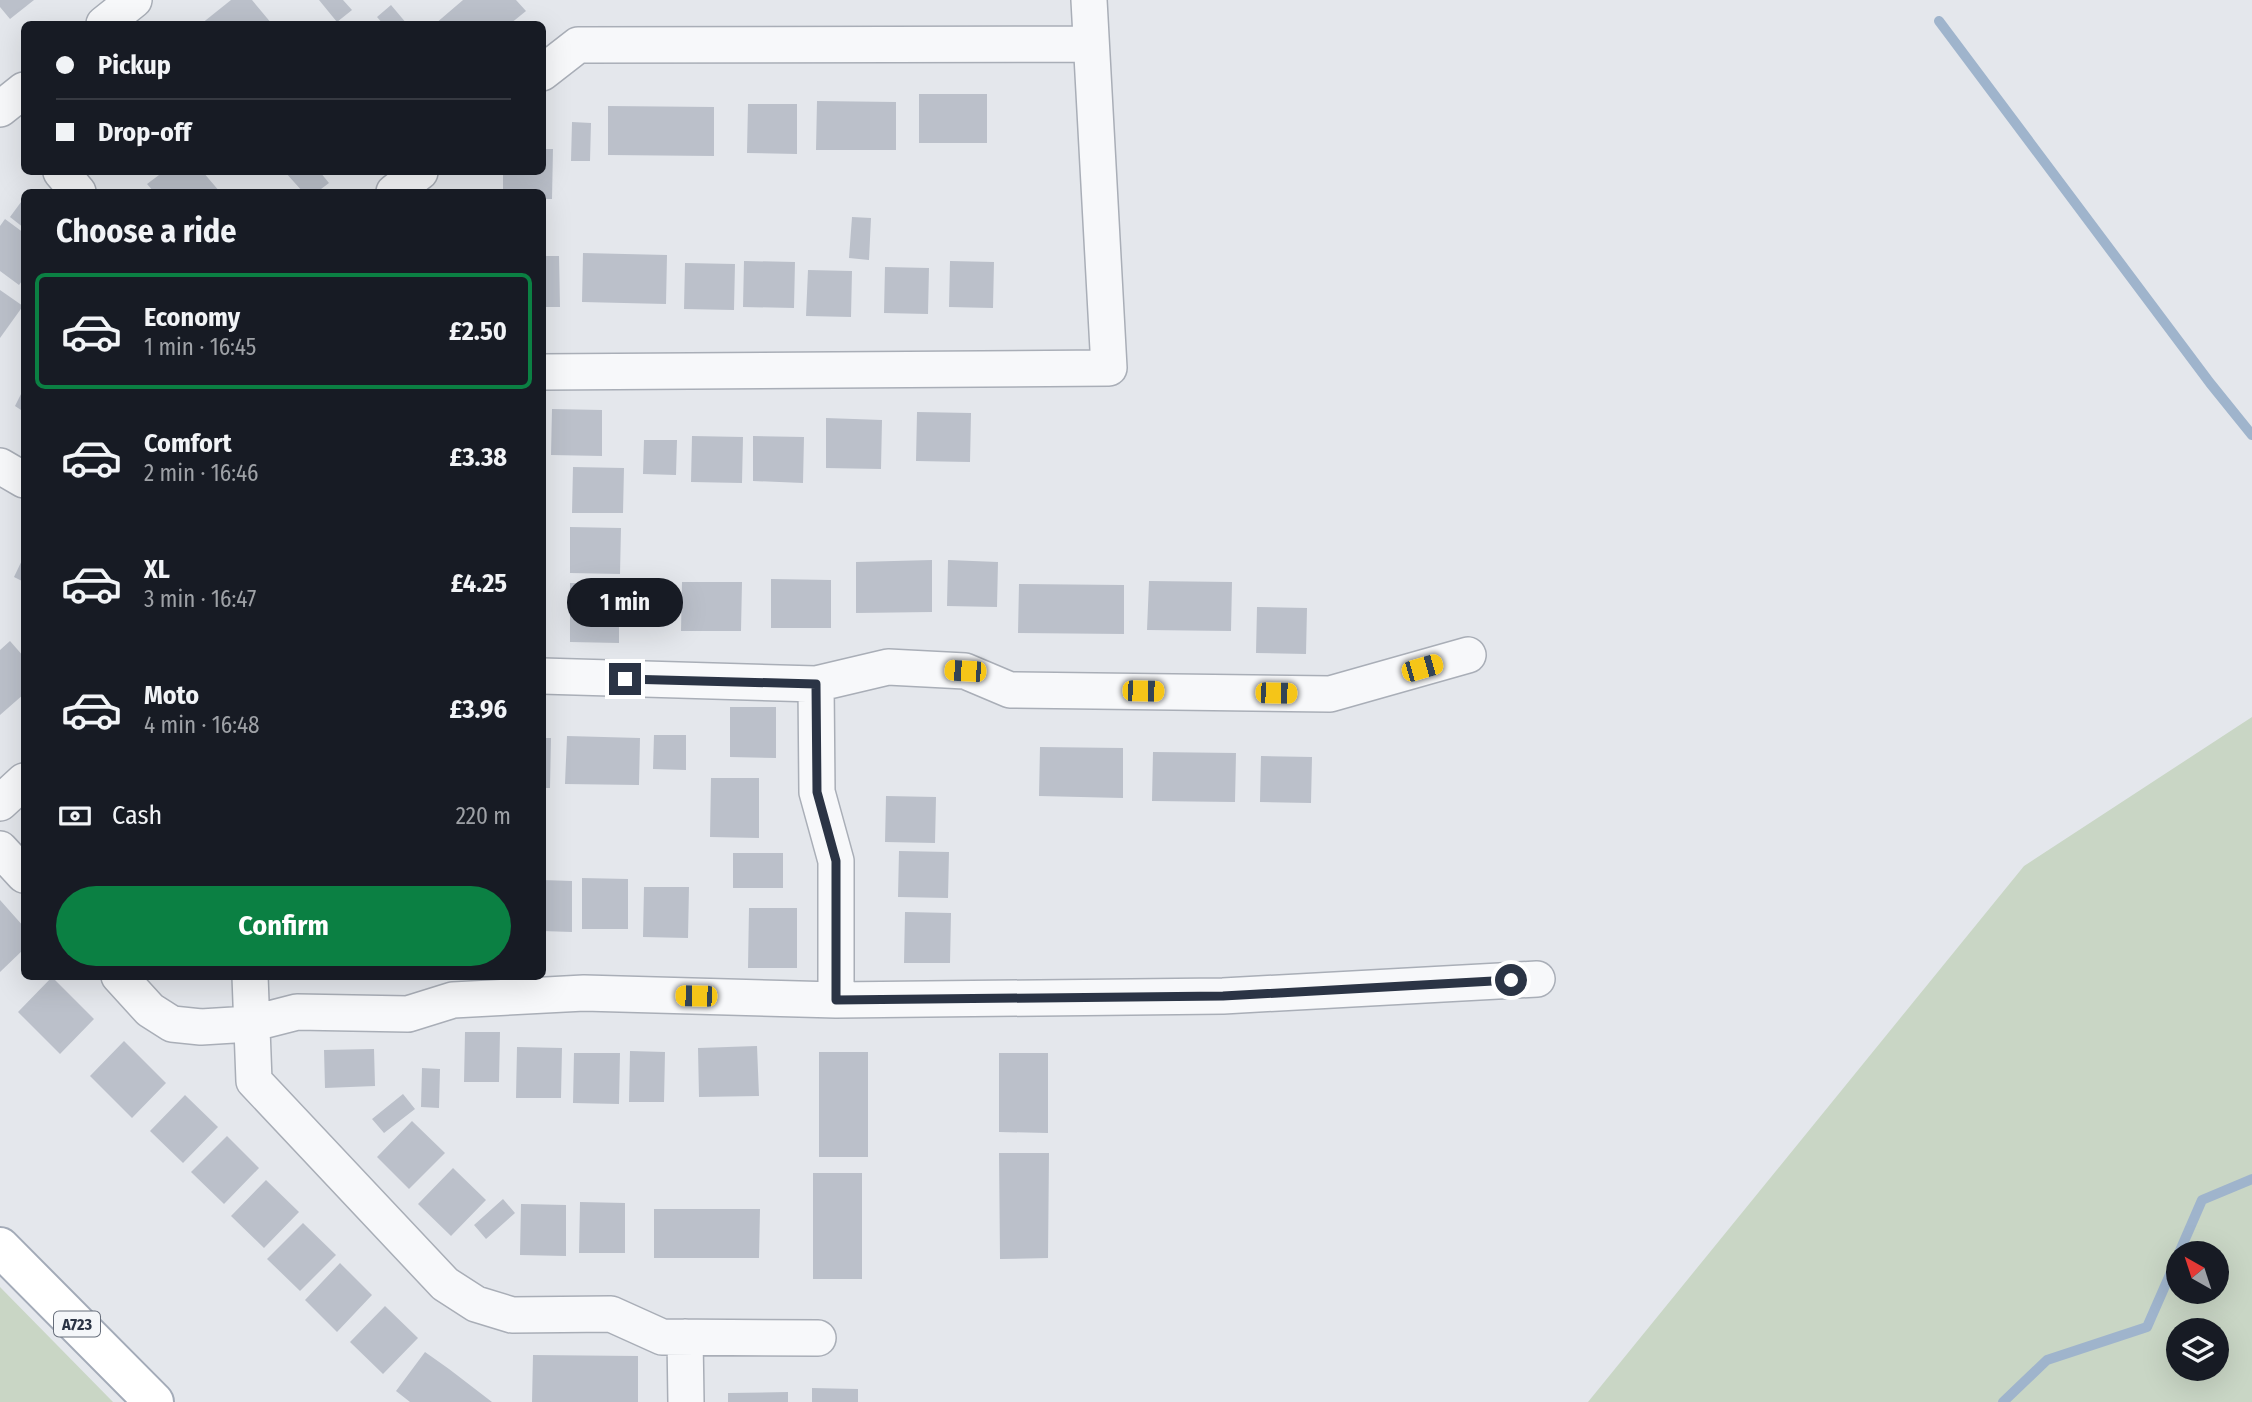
<!DOCTYPE html>
<meta charset="utf-8">
<style>
:root{--surface:#171b24;--page:#20242c;--text:#f1f3f6;--muted:#9ea1a6;--line:#363941;--accent:#0b8043}
body{margin:0;font-family:"Fira Sans Condensed",sans-serif;background:var(--page);color:var(--text);height:100vh;display:flex;flex-direction:column;font-size:26px;white-space:nowrap}
*{box-sizing:border-box;margin:0}
p{font-size:23px;color:var(--muted)}
.icon{flex:none;width:38px;height:38px;fill:none;stroke:currentColor;stroke-width:2;stroke-linecap:round;stroke-linejoin:round}
.map{position:relative;flex:1;overflow:hidden}
.details{position:absolute;left:21px;top:189px;width:525px;height:791px;display:flex;flex-direction:column;background:var(--surface);border-radius:10px;box-shadow:0 7px 28px #0002}
.details>*{flex:none}
.top-card{position:absolute;left:21px;top:21px;width:525px;height:154px;border-radius:10px;box-shadow:0 7px 28px #0002;display:grid;align-content:center;height:154px;padding:0 35px;background:var(--surface)}
.needle{width:46px;rotate:321deg}
.buttons{position:absolute;left:2166px;top:1241px;display:grid;gap:14px}
.buttons a{display:grid;place-items:center;width:63px;height:63px;border-radius:50%;background:var(--surface);box-shadow:0 7px 28px #0002;font-size:35px}
.end{position:absolute;width:32px;height:32px;margin:-16px;border:9px solid #2b3445;background:#fff;box-shadow:0 0 0 4px #fff}
.from{border-radius:50%}
.bubble{position:absolute;height:49px;border-radius:24px;background:var(--surface);box-shadow:0 7px 28px #0002;font-size:23px;font-weight:700;line-height:49px;text-align:center}
.car{position:absolute;width:21px;height:42px;margin:-21px -10px;border-radius:9px;box-shadow:0 0 5px 2px #0007;background:linear-gradient(#f5c518 24%,#345 0 40%,#f5c518 0 76%,#345 0 86%,#f5c518 0)}
.top-card b{display:flex;align-items:center;gap:24px;height:66px;font-size:26px}
.top-card b+b{border-top:2px solid var(--line)}
.top-card i{width:18px;height:18px;background:var(--text)}
ul{padding:0;list-style:none}
li{display:flex;align-items:center;gap:21px;height:116px;margin:0 14px 10px;padding:0 21px;border:4px solid transparent;border-radius:10px}
li div{flex:1}
li b{display:block;font-size:26px}
li em{font-style:normal;font-weight:700}
li.on{border-color:var(--accent)}
li>.icon{width:63px;height:63px;stroke-width:1.5}
h2{padding:0 35px;font-size:32px;line-height:84px}
.pay{display:flex;align-items:center;gap:18px;height:77px;padding:0 35px;font-size:26px}
.pay p{margin-inline-start:auto}
.action{display:flex;gap:14px;margin-top:auto;padding:14px 35px}
.action a{flex:1;height:80px;border-radius:42px;background:var(--accent);color:#fff;font-size:28px;font-weight:700;line-height:80px;text-align:center}
.map>svg:first-child{display:block}
</style>
<div class="map">
<svg width="2252" height="1402" viewBox="0 0 2252 1402">
<rect width="100%" height="100%" fill="#e4e7ec"/>
<path fill="#c9d6c5" fill-rule="evenodd" d="M2252,717v685h-664l436,-536zM2179,1253h38v39h-38zM2179,1330h38v38h-38z
M0,1287l113,115h-113z"/>
<g fill="none" stroke-linecap="round" stroke-linejoin="round">
<path stroke="#9fb4cc" stroke-width="10" d="M1939,21l271,362 42,52
M2179,1253l23,-53 50,-21
M2003,1402l44,-42 100,-33 32,-73"/>
</g>
<path fill="#bbc0ca" d="M0,0h34l-24,19 -10,-12z
M231,0h21l20,24h-71z
M319,0h24l9,10 -15,12z
M463,0h53l10,11 -16,13h-75z
M391,5l16,19h-24l-6,-7z
M919,94h68v49h-68z
M817,101l79,1v48h-80z
M748,104h49v50l-50,-1z
M608,106l106,1v49l-106,-1z
M572,122l19,1 -1,38h-19z
M542,149h11l-1,50h-10v-7h-39v-20h39z
M163,172h40l17,20h-66l-7,-8z
M285,172h35l9,11 -12,9h-14z
M21,202l3,3v23l-14,-11z
M852,217l19,1 -2,42 -20,-2z
M5,219l19,14v45l-5,7 -19,-14v-45z
M583,253l84,2 -1,49 -84,-2z
M542,256h17l1,51h-18z
M744,261l51,1 -1,46 -51,-1z
M950,261l44,1 -1,46 -44,-1z
M685,263l50,1 -1,46 -50,-1z
M885,267l44,1 -1,46 -44,-1z
M808,270l44,1 -1,46 -45,-1z
M0,290l23,16 -23,32z
M24,388v24l-9,-6z
M552,409l50,1v46l-51,-1z
M917,412l54,1 -1,49 -54,-1z
M826,418l56,2 -1,49 -55,-1z
M692,436l51,1 -1,46 -51,-1z
M753,436l51,1 -1,46 -50,-2z
M644,440h33l-1,35 -33,-1z
M573,467l51,1 -1,45h-51z
M570,527l51,1 -1,46 -50,-1z
M24,556v26l-10,-5z
M932,560v52l-76,1v-51z
M948,560l50,2 -1,45 -50,-1z
M771,579l60,1v48h-60z
M1149,581l83,1 -1,49 -84,-1z
M682,582h60l-1,49h-60z
M570,583h49v60l-49,-1z
M1019,584l105,1v49l-106,-1z
M1257,607l50,1 -1,46 -50,-1z
M10,641l14,16v37l-24,21v-65z
M730,707h46v51l-46,-1z
M654,735h32v35l-33,-1z
M567,736l73,2 -1,47 -74,-1z
M542,738h9l-1,50h-8z
M1040,747l83,1v50l-84,-2z
M1153,752l83,1 -1,49 -83,-1z
M1261,756l51,1 -1,46 -51,-1z
M711,778h48v60l-49,-1z
M886,796l50,1 -1,46 -50,-1z
M899,851l50,1 -1,46 -50,-1z
M733,853h50v35h-50z
M582,878l46,1v50h-46z
M542,880l30,1v51l-30,-1z
M644,887h45l-1,51 -45,-1z
M0,900l24,27v22l-24,23z
M749,908h48v60h-49z
M905,912l46,1 -1,50h-46z
M312,976h46v4h-46z
M52,977l42,42 -34,35 -42,-42z
M465,1032h35l-1,50h-35z
M124,1041l42,42 -34,35 -42,-42z
M757,1046l2,50 -60,1 -1,-49z
M517,1047l45,1 -1,50h-45z
M374,1049l1,37 -50,2 -1,-38z
M630,1051l35,1 -1,50h-35z
M819,1052h49v105h-49z
M574,1053h46l-1,51 -46,-1z
M999,1053h49v80l-49,-1z
M422,1068l18,1 -1,39 -18,-1z
M403,1094l12,15 -31,24 -12,-14z
M185,1095l33,32 -35,36 -33,-32z
M412,1121l33,32 -36,36 -32,-32z
M227,1136l32,32 -35,36 -33,-32z
M999,1153h50l-1,105 -48,1z
M453,1168l33,32 -35,36 -33,-32z
M813,1173h49v106h-49z
M266,1180l33,32 -35,36 -33,-32z
M503,1199l12,14 -29,26 -12,-14z
M580,1202l45,1v50h-46z
M521,1204l45,1v51l-46,-1z
M654,1209h106l-1,49h-105z
M303,1223l33,32 -36,36 -33,-32z
M340,1263l32,32 -35,37 -32,-32z
M385,1306l33,32 -35,36 -33,-32z
M425,1352l24,17 43,33h-82l-14,-11z
M533,1355l105,1v46h-106z
M812,1388l46,1v13h-46z
M788,1392v10h-60v-9z"/>
<g fill="none" stroke-linecap="round" stroke-linejoin="round">
<defs>
<path id="street" d="M104,24l30,-24
M542,73l36,-28 512,-1
M0,109l24,-19
M61,172l17,20
M394,192l26,-20
M542,372l567,-4 -20,-368
M0,466l24,14
M542,676l274,8 72,-17 77,4 45,19 320,4 138,-39
M816,684l1,108 19,69v139
M0,803l24,-22
M0,849l24,26
M119,976l31,34 22,14 29,3 49,-3 47,-12 111,2 45,-14 131,-7 252,7 387,-4 314,-17
M250,976l4,105 191,203 31,20 36,11 99,-1 51,23 156,1
M685,1337l1,65"/>
<path id="primary" d="M0,1247l154,155"/>
</defs>
<use href="#street" stroke="#a9aeb7" stroke-width="38"/>
<use href="#primary" stroke="#a3abb8" stroke-width="42"/>
<use href="#street" stroke="#f7f8fa" stroke-width="35"/>
<use href="#primary" stroke="#fff" stroke-width="38"/>
</g>
<g fill="none" stroke-linecap="round" stroke-linejoin="round">
<path stroke="#2b3445" stroke-width="9" d="M625,679l191,5 1,108 19,69v139l387,-4 288,-16"/>
</g>
<g text-anchor="middle" stroke-width="7" stroke-linejoin="round" paint-order="stroke">
<rect fill="#f4f6f9" stroke="#676e7b" stroke-width="2" x="54" y="1311.5" width="46" height="25" rx="5"/>
<g font-size="16" font-weight="bold" fill="#2b3445">
<text x="77" y="1330">A723</text>
</g>
</g>
</svg>
<div class="buttons">
<a><svg class="needle" viewBox="-14 -14 28 28"><path d="M0-13l5 13h-10z" fill="#e53935"/><path d="M0 13l5-13h-10z" fill="#9ea1a6"/></svg></a>
<a><svg class="icon" aria-label="layers" viewBox="0 0 24 24"><path d="M12 4l9 5-9 5-9-5zM3 14l9 5 9-5"/></svg></a>
</div>
<i class="end from" style="left:1511px;top:980px"></i>
<i class="end" style="left:625px;top:679px"></i>
<div class="bubble" style="left:567px;top:578px;width:116px">1 min</div>
<i class="car" style="left:1422px;top:668px;rotate:74deg"></i>
<i class="car" style="left:965px;top:671px;rotate:273deg"></i>
<i class="car" style="left:1143px;top:691px;rotate:91deg"></i>
<i class="car" style="left:1276px;top:693px;rotate:91deg"></i>
<i class="car" style="left:696px;top:996px;rotate:271deg"></i>
<div class="top-card">
<b><i class="from"></i>Pickup</b>
<b><i></i>Drop-off</b>
</div>
<section class="details">
<h2>Choose a ride</h2>
<ul>
<li class="on"><svg class="icon" aria-label="car" viewBox="0 0 24 24"><path d="M5 17H2v-5l4-1 3-4h7l3 4 3 1v5h-3M9 17h6M6 11h13"/><circle cx="7" cy="17" r="2"/><circle cx="17" cy="17" r="2"/></svg><div><b>Economy</b><p>1 min · 16:45</p></div><em>£2.50</em></li>
<li><svg class="icon" aria-label="car" viewBox="0 0 24 24"><path d="M5 17H2v-5l4-1 3-4h7l3 4 3 1v5h-3M9 17h6M6 11h13"/><circle cx="7" cy="17" r="2"/><circle cx="17" cy="17" r="2"/></svg><div><b>Comfort</b><p>2 min · 16:46</p></div><em>£3.38</em></li>
<li><svg class="icon" aria-label="car" viewBox="0 0 24 24"><path d="M5 17H2v-5l4-1 3-4h7l3 4 3 1v5h-3M9 17h6M6 11h13"/><circle cx="7" cy="17" r="2"/><circle cx="17" cy="17" r="2"/></svg><div><b>XL</b><p>3 min · 16:47</p></div><em>£4.25</em></li>
<li><svg class="icon" aria-label="car" viewBox="0 0 24 24"><path d="M5 17H2v-5l4-1 3-4h7l3 4 3 1v5h-3M9 17h6M6 11h13"/><circle cx="7" cy="17" r="2"/><circle cx="17" cy="17" r="2"/></svg><div><b>Moto</b><p>4 min · 16:48</p></div><em>£3.96</em></li>
</ul>
<div class="pay"><svg class="icon" aria-label="cash" viewBox="0 0 24 24"><path d="M3 7h18v10H3z"/><circle cx="12" cy="12" r="2"/></svg>Cash<p>220 m</p></div>
<div class="action"><a>Confirm</a></div>
</section>
</div>
